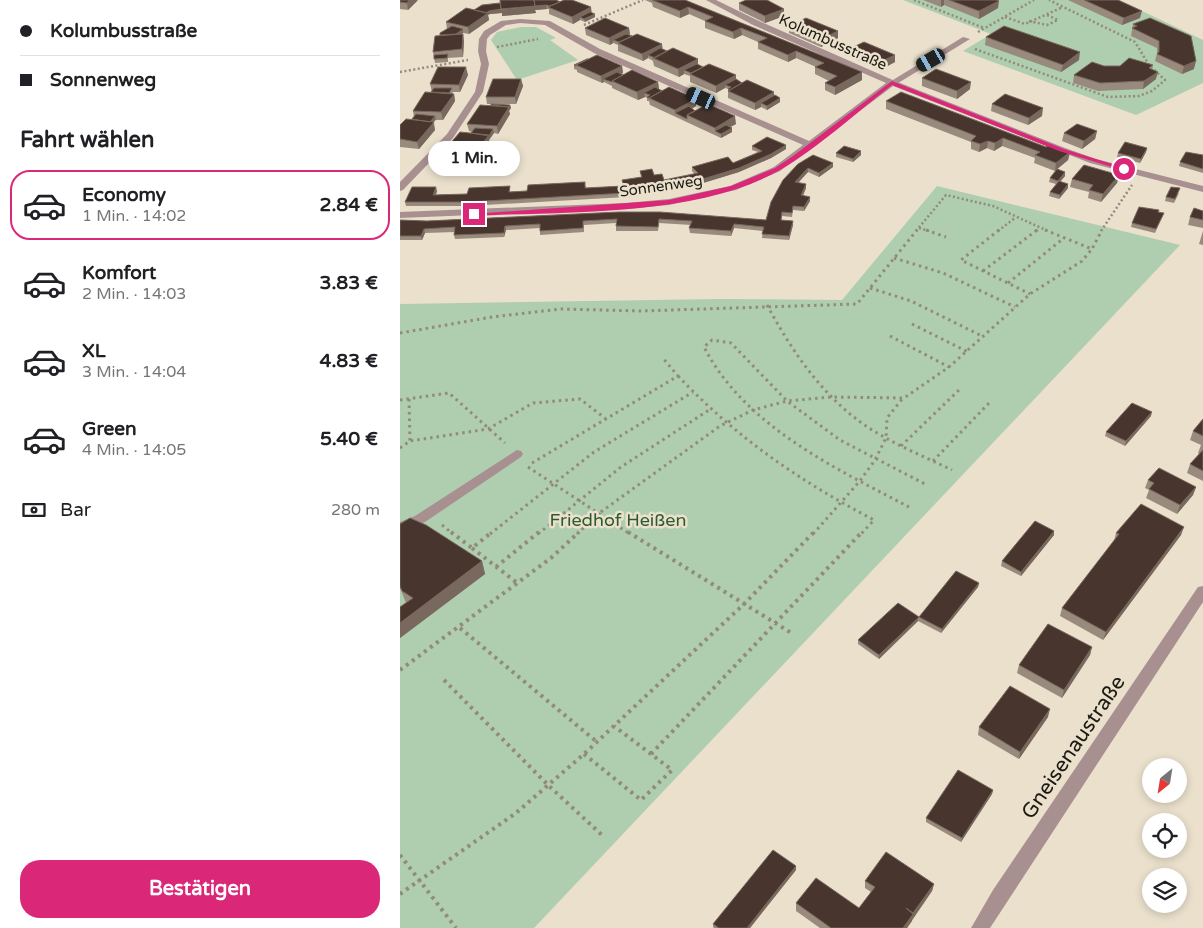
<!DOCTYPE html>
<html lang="de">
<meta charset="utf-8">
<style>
:root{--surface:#fff;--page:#f6f6f6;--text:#202124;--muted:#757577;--line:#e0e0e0;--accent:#db2777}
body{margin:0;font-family:"Varela Round",sans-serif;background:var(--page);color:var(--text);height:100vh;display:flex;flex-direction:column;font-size:19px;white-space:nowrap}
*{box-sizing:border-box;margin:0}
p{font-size:16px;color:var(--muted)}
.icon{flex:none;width:28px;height:28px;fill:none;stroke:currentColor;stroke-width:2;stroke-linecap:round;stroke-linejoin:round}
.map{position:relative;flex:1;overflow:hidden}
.drawer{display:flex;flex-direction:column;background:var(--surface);width:400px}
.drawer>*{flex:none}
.guide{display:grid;align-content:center;height:110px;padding:0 20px;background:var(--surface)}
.needle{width:32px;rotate:210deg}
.tools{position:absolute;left:742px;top:758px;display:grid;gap:10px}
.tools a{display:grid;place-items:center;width:45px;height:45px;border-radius:50%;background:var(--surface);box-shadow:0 2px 8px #0003;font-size:25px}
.end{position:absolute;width:22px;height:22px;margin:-11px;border:6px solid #db2777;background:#fff;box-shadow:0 0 0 2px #fff}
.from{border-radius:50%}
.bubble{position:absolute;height:35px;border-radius:18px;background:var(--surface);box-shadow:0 2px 8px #0003;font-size:16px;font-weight:700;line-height:35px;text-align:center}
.car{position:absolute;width:15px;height:30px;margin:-15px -8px;border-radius:6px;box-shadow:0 0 4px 1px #0007;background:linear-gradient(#222 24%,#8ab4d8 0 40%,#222 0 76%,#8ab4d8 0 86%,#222 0)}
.guide b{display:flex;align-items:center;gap:18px;height:48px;font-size:19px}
.guide b+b{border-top:1px solid var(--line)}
.guide i{width:12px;height:12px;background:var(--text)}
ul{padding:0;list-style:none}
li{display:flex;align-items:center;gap:15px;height:70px;margin:0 10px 8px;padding:0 10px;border:2px solid transparent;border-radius:20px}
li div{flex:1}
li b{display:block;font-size:19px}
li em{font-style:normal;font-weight:700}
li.selected{border-color:var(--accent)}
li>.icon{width:45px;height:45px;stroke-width:1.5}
h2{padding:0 20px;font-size:22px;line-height:60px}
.pay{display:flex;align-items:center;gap:12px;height:55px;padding:0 20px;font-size:19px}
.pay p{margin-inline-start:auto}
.primary-button{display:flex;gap:10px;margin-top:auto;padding:10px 20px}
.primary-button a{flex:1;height:58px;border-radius:20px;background:var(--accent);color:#fff;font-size:20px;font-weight:700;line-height:58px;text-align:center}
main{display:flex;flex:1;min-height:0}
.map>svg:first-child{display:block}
</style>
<main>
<section class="drawer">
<div class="guide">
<b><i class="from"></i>Kolumbusstraße</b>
<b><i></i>Sonnenweg</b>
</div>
<h2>Fahrt wählen</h2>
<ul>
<li class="selected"><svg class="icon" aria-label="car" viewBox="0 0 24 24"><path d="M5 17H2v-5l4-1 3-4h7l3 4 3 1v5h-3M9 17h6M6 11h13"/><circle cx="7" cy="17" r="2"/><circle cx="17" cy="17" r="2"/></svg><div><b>Economy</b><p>1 Min. · 14:02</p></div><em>2.84 €</em></li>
<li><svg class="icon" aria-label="car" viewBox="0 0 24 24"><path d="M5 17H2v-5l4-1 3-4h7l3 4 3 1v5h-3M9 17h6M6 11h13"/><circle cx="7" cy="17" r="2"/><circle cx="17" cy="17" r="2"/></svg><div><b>Komfort</b><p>2 Min. · 14:03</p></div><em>3.83 €</em></li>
<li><svg class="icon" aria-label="car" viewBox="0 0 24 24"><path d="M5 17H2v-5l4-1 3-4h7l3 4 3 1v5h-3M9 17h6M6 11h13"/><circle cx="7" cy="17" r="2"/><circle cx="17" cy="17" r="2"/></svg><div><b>XL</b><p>3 Min. · 14:04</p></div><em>4.83 €</em></li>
<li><svg class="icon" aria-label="car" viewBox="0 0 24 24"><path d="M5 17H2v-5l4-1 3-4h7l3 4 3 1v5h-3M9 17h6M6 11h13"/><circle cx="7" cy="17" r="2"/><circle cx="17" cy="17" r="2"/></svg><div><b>Green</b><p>4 Min. · 14:05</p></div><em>5.40 €</em></li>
</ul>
<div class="pay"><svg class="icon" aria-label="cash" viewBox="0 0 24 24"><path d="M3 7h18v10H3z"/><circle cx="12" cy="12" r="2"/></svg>Bar<p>280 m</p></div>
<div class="primary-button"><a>Bestätigen</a></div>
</section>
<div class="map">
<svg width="803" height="928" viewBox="0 0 803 928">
<rect width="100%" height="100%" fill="#eae0cc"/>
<path fill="#afcdaf" d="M503,0h216l84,40v43l-67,32 -173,-64 28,-17z
M121,27h15l20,11 -6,2 28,20 -61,20 -26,-40 6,-8z
M537,186l243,59 -646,683h-134v-624l319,-5 123,1z"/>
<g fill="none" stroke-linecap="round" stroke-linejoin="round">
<path stroke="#928b7c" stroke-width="2.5" stroke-dasharray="2 2.5" stroke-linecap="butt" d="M514,0l70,28
M605,17l20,7 38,-17
M629,21l18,4 11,-5 -11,-5
M184,25l59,-25
M578,32l56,-32
M97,47l41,-8
M575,49l133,48 31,-1 13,-5 13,-11 -16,-15 -14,-23 -86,-42
M0,72l68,-12
M519,228l10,3
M516,231l30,-36 47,11 55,25
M598,231l17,-13
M636,231l3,-2
M701,231l31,-46"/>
<path stroke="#928b7c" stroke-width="3" stroke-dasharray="2.5 4" stroke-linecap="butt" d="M526,230l20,7
M599,230l-38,30 69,34
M645,230l47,19 10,-19
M494,258l49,15 72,34
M583,271l54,-41
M608,283l56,-45
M470,288l41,13 73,36
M367,305c25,46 55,91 99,121 27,18 57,30 86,44
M512,324l56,28
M0,333l92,-16 69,-8 80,2 216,-7 60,-74
M490,336l59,31
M278,376c59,62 120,104 196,144l-13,14
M9,399l1,42
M0,400l49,-7 56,50
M501,446l60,-58
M0,448l10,-7 78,-12 45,-26 47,-4 26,20
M533,461l58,-60
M132,463l146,-87 -16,-19
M128,467l102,67
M509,507c-76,-40 -164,-81 -205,-160l8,-7 19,3 56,58 53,39 87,45
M42,525l11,9
M90,534l104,-82 99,-60
M138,534l83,-67 88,-57
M177,534l21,-20 122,-88 33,-16 34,-9 44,-4 73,1 45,-31 81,-73 52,-33 10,-12
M413,534l46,-52 16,-22 11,-22 1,-20 16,-20"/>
<path stroke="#928b7c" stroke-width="4" stroke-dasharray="3 4.5" stroke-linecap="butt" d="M51,532l21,16 20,-16
M228,532l165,102
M72,548l44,34
M96,567l43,-35
M60,628l137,114
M0,670l151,-112 28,-26
M44,680l104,105 55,51
M184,754l57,46 31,-30 -58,-44
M251,754l211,-222
M0,855l56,73
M0,894l116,-81 68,-59 160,-150 70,-72"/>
<path fill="#a89091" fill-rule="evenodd" d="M563,37l7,2 -75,46 -7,-2z
M117,450l4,1 2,3 -2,3 -96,65 -25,11v-11l15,-6z"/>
<path fill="#a89091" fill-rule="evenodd" d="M306,0h10l43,21 136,60 170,67 31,11 107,27v6l-113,-29 -197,-77 -113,85 -44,19 -67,15 -43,4 -226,9v-6l226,-9 43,-4 61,-13 44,-19 29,-22 -209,-92 -49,-28 -25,-2 -14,2 -16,10 -3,4 -1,12 3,13 -6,28 -30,46 -50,52 -3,1v-9l47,-48 28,-42 6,-28 -3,-13 1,-12 5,-8 17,-10 19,-2 30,2 50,28 209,92 77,-58 -133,-58z
M803,586v16l-213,326h-19l22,-38 205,-303z"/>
</g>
<path fill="#988a7d" d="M0,0l17,1 -9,9 -8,-1z
M156,0l35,12 4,5 -10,5 -5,-2 -7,4 -24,-10v-5h-2l-12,1 1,3 -34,3v-3l-12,1 -2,1 1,5 -20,14 -6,-1 -1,1 2,7 -1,16 -15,1v4l-13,1 -2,-11 7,-17 7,-6 -1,-7 28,-12z
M245,0h40l177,72v8l-27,15 -10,-5v-7l4,-2 -14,-7v-7h1l-20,-9 -8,4 -30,-13v-7l-16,-7 -8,4 -29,-11v-7l-16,-7 -9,4 -27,-11 -1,-4z
M523,0h74l1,8 -19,11 -35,-14 -3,2z
M668,0h50l22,18 -18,7z
M339,3l45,6v7l-19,7 -26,-13z
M750,18l44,51 -12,5 -27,-13 2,-8v-5l-26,-12 2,-12z
M389,26l49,5v7l-17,9 -32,-14z
M185,28h44l1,7 32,9v5l41,18 33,12 6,4 32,9v4l6,6 -13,8 -6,-3 -6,3 -27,-12v-9l-3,-1 -9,5 -26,-11v-6l-6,-2 -5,3 -25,-11 -1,-5 -5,-3 -5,3 -25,-10v-6l-5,-2 -3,2 -24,-10z
M586,37l93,23 -18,12 -76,-27z
M449,49l46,6v7l-15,8 -31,-14z
M174,65l48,1 1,7 -2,1 37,8 1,7 37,17 -4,3 3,2 41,13 -6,3 2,5 -11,6 -71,-33 -1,-4h-2v-3l-2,-1 -7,3 -26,-12v-2l-8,-4 -2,1 -25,-11v-2l-3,-1z
M704,66l48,3 4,10 -13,10 -45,2 -25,-8 1,-8z
M68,75l-8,17h-7l-1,2h2l1,7 -12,19h-7l-2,2 1,8 -16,19 -19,-2v-22l12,-6 2,-2 -1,-6 19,-19 -2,-8z
M522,78l48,11 -13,10 -35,-13z
M121,79l2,7 -7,18h-29l-1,-7z
M486,101l160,46 24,5 -2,8 -11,9 8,7 -5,6 8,2v4l-9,11 -10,-3 1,-4 6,-8 -7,-2 1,-4 7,-8 -2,1 -21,-8 1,-5 -33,-12 -8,5 -7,-3 -8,4 -8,-3v-7l-85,-33z
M592,104l50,12 -14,9 -37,-14z
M91,105h19l1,3 -2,3 1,3 -12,20 -4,-1 -5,7 1,3 -16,20h-2l-4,5 -10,-1 -1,6 -21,-3 -1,-4 14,-6h-4l-2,-8 28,-19 1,-1 -3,-1 -2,-7z
M697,131l-2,8 -13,10 -20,-8 2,-8z
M352,146l34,3 -15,9 -32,14 -36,11 -76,14 -159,9h-62l-1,-4 32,-11 -1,4 31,-1 43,-8v6l76,-6v2l37,-2 -1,-6 19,-3 -1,-6 14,4 10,5 31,-6 -3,-3v-4l41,-4 25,-11 -6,-2z
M747,148l-1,4 -6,11 -23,-6 1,-4z
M436,153l25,2 -8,7 -17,-5z
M803,155v18l-24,-7 1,-4z
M398,164l35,3 -14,10 -11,-5 -10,11 8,5 -3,8 7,5 -6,10 -11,-1 -1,7 -10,-1 -1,4 12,5 -4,15 -27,-2 1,-7 -29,-3 -3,8 -41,-3 -1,-5 2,-3 -32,-2 -1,8h-42v-8l-32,2v7l-44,3v-7l-34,2 -2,7 -49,2 -1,-4 1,-3 -30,1 -3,7h-22v-20l27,1 192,-9 147,8z
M719,175l-2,8 -16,19 -13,-4 1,-6 -19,-5 2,-8z
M779,193l-5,10 -9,-2 1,-4z
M803,211v17l-15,-3 2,-8z
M764,213l-9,20 -24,-6 1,-4z
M803,231v14l-4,-1z
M751,416l-26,30 -20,-10 1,-4z
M803,419v62l-16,-8 3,-9 9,-10 -1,-1 3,-8 -11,-5 3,-9z
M748,480l48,7 -3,8 -16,19 -31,-16 3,-8 -4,-2z
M0,524l82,37 3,13 -85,64v-31l6,-4 -6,-15z
M654,531v4l-33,41 -20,-10 1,-5z
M716,533l65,2 -78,105 -43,-24 2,-8 52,-67z
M579,583l-1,4 -37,46 -23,-12 1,-4z
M518,621l-39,38 -21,-15v-4z
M692,647l-2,8 -28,43 -45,-25 2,-8z
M648,717l-29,42 -41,-24 1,-8z
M593,790l-1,4 -31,48 -35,-20v-4z
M396,870l-46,58h-36l-1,-1v-3z
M465,881l69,3 -2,7 -25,37h-87l-24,-17v-8l63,5 12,-16 -6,-4z"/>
<path fill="#78685d" d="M9,0h9l-10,10 -1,-7z
M541,0h3v5l-3,2z
M599,1l-1,7 -19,11v-8z
M146,5l1,4 -12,1 1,3 -34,3v-3l-12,1 -2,1 1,5 -20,14 -1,-7 21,-16z
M191,7l1,8 -12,2v3l-7,4 -1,-7z
M288,7l1,7 -9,4v-7z
M384,9v7l-19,7v-7z
M742,11l-2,7 -18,7 2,-7z
M195,14v3l-10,5 -1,-3z
M229,28l1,8 -17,4v3l-3,2 -1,-7z
M341,28l1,7 -8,4 -1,-7z
M63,29v4l-6,4 -1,-3z
M438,31v7l-17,9v-8z
M63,34l1,7 -1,16 -1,-8z
M262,44l1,7 -15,4v3l-5,3 -1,-7z
M396,51v7l-8,4v-7z
M680,52l-1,8 -18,12 2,-7z
M495,55v7l-15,8v-8z
M298,59v8l-14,3v4l-5,3 -1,-8z
M796,61l-2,8 -12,5 2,-8z
M222,66l1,7 -16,8 -4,-2 1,3 -2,1 -1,-7z
M66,67l2,8 -8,17 -1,-7z
M462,72v8l-27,15v-8z
M758,72l-2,7 -13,10 1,-8z
M336,75v8l-11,2v3l-9,5v-7z
M121,79l2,7 -7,18 -1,-7z
M258,82l1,7 -15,4 1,4 -7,3 -1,-8z
M571,82l-1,7 -13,10v-8z
M374,92v8l-13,3v4l-6,3v-7z
M54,94l1,7 -12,19 -2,-8z
M380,98v4l-13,8v-4z
M296,99v7l-17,9 -4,-2v-3z
M110,105l1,3 -2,3 1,3 -12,20 -1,-8z
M643,108l-1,8 -14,9 1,-7z
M35,116l1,3 -3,3 2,8 -16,19 -2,-7 11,-17z
M335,116l1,8 -17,9 -4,-2v4v-7z
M332,128v4l-11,6v-4z
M93,129l1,4 -5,7 1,3 -16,20 -2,-7z
M697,131l-2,8 -13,10 2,-8z
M603,138l-1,8 -8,5 1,-8z
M588,141l-1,7 -8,4 1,-8z
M386,145v4l-15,9 -32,14 -36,11 -76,14 -1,-4 77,-14z
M747,148l-1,4 -6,11 1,-4z
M461,151v4l-8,7v-3z
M670,152l-2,8 -13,11 1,-8z
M71,159l1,4 -4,5 -1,-4z
M57,163l1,4 -1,6 -1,-4z
M433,163v4l-14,10v-4z
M408,168v4l-13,14v-4z
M665,172v4l-8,9 1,-4z
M719,175l-2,8 -16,19 2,-8z
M406,184v4l-5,11v-4z
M668,184v4l-9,11 1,-4z
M36,187l1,4 -3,8 -1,-4z
M410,197v4l-6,10v-4z
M393,221v4l-4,15v-4z
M334,224v4l-3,8v-5z
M105,226l1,4 -2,7v-4z
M24,229l1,4 -3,7 -1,-4z
M752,412l-1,4 -26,30 1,-5z
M796,487l-3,8 -16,19 3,-9z
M784,527l-3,8 -78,105 3,-8z
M654,531v4l-33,41v-4z
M82,561l3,13 -85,64v-15z
M579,583l-1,4 -37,46 1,-4z
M519,617l-1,4 -39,38v-4z
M692,647l-2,8 -28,43 2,-8z
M650,709l-2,8 -29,42 1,-7z
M593,790l-1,4 -31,48 1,-4z
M396,866v4l-46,58h-3z
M534,884l-2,7 -20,29 1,-7z
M513,914l-1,7 -5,7h-4z"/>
<path fill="#47352e" stroke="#78685d" d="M0,0h9l-2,3 -7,-1z
M100,0h34l1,6 -34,3z
M134,0h22l4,2 -10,4 -4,-1 -11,1z
M164,0h8l19,7 -19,10 -24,-10z
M252,0h33l177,72 -27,15 -10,-4 12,-7 -22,-9 9,-4 -28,-12 -8,4 -30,-13 9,-4 -26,-10 -8,4 -28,-11 8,-4 -25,-10 -8,4z
M346,0h21l17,9 -19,7 -26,-13z
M549,0h48l2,1 -20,10z
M684,0h34l24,11 -18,7z
M100,3l1,6 -12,2 -3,2 -12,-3 8,-5z
M66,8l22,5 -20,14 -22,-5z
M190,12l5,2 -11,5 -4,-2z
M205,18l24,10 -20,10 -24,-10z
M406,18l32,13 -17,8 -32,-13z
M750,18l41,18 5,25 -12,5 -27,-12 2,-2v-11l-27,-13 5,-2 -4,-2z
M52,26l11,3 -7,5 -16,1v-2z
M604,26l76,26 -17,13 -77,-28z
M63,34l-1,15 -29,3 2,-16z
M226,34l6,2 -13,6 -6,-2z
M237,34l25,10 -20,10 -24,-11z
M464,42l31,13 -15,7 -31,-13z
M260,48l7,3 -12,7 -7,-3z
M273,48l25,11 -20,10 -25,-11z
M48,54l-1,4 -13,1v-4z
M197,55l25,11 -21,10 -25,-11z
M729,58l24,7 -4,3 9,4 -14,9 -44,2 -26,-8 18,-13 12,4h16z
M187,59h1l-12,6v1l-2,-1z
M297,64l6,3 -12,6 -7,-3z
M309,64l27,11 -20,11 -26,-12z
M38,67h28l-7,18 -29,-1z
M536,69l35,13 -14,9 -35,-13z
M232,70l26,12 -21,10 -25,-11z
M217,72l6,3 -11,6v1l-9,-3z
M93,79h28l-6,18h-29z
M336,79l6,4 -12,7 -2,-1 3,-2 -6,-2z
M347,80l27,12 -19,11 -27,-12z
M255,87l7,4 -13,7 -2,-1 3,-2 -6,-2z
M269,87l27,12 -21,11 -26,-12z
M34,88h18l-3,5 -18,-1z
M25,92l29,2 -13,18 -28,-1z
M501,92l145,55 3,-2 21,7 -14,11 -21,-8 5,-3 -37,-14 -8,5 -7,-2 -8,3 -9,-3 5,-5 -90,-35z
M605,94l38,14 -14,10 -37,-14z
M375,95l5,3 -13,8 -6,-3z
M91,104l19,1 -1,2 -18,-2z
M308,104l27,12 -20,12 -28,-13z
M80,105l29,2 -12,19 -30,-2z
M289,106l6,5 -8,4v4l-12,-6z
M16,114l19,2 -5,6 -18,-3z
M6,119l28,3 -17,20 -17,-3v-14z
M677,124l20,7 -13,10 -20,-8z
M326,125l6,3 -11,6 -6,-3z
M75,128l18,1 -4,7 -18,-3z
M60,132l29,3 -17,21 -29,-4z
M367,137l19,8 -15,9 -32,14 -36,11 -77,14 -159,9h-62l7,-15h24l-3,8 34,-1 2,-6 41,-2 -1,6 18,-1 1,-6 57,-3v6l39,-2 -2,-6 20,-3 -2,-6 12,-2 2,6 8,-1 2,6 34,-7 -6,-6 36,-10 5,6 29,-12 -10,-5z
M725,142l22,6 -6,11 -23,-6z
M444,146l17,5 -8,8 -17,-6z
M786,152l17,3v14l-23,-7z
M413,155l20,8 -14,10 -11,-5 -13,14 11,2 -5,11 9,2 -6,10 -11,-1 -1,7 -10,-1 -1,8 12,1 -4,15 -27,-2 2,-7 -30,-3 -3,7 -42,-3 3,-7 -33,-2 -1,8 -42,-1 1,-7 -34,2v7l-43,3v-7l-35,2 -1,7 -50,2 1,-8 -31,2 -3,7h-21v-16l27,1 192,-9h41l106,8 5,-18 12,-22 15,-16z
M52,157l19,2 -4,5 -10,-1 -1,6 -21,-3 5,-6 9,1z
M684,165l35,10 -16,19 -14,-4 4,-5 -21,-6z
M657,169l8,3 -7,9 -8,-3z
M659,181l9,3 -8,11 -10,-3z
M771,187l9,1 -5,11 -9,-2z
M739,207l20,3 -1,2 6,1 -8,16 -24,-6z
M794,208l9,3v9l-13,-3z
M732,403l20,9 -26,29 -20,-9z
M803,419v17l-10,-5z
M803,450v21l-13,-7z
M759,468l37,19 -16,18 -31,-16 5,-6 -6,-3z
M741,504l43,23 -78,105 -44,-24 57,-74 -3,-1z
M10,518l16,7 56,36 -82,62v-16l13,-9 -11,-7 -2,-5v-62z
M635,521l19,10 -33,41 -19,-11z
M556,571l23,12 -37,46 -23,-12z
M498,603l21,14 -40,38 -21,-15z
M648,624l44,23 -28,43 -45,-25z
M610,686l40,23 -30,43 -41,-25z
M558,770l35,20 -31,48 -36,-20z
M373,850l23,16 -49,62h-28l-6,-4z
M486,852l48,32 -21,29 -7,-5 7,6 -10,14h-72l-35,-25 20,-25 43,30 16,-21 -10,-6z"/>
<path fill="#db2777" d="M492,81l172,68 64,20 -6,1 -63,-19 -167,-66c-35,27 -74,63 -112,85 -83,47 -212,41 -306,46l-3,-2 198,-14 62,-14 44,-18 18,-12z"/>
<g text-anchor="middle" stroke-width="5" stroke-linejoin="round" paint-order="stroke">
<g font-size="15" fill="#1d1a13" stroke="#eae0cc">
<text transform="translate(433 42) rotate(24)" y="5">Kolumbusstraße</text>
<text transform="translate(261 186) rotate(-8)" y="5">Sonnenweg</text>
</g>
<g font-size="18" fill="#2b5c2d" stroke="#eae0cc">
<text x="218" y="526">Friedhof Heißen</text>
</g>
<g font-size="21" fill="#1d1a13" stroke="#eae0cc">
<text transform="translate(673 747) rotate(-56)" y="7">Gneisenaustraße</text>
</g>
</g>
</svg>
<div class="tools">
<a><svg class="needle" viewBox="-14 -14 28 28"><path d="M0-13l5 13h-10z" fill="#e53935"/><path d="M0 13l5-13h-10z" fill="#757577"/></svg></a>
<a><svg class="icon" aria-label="locate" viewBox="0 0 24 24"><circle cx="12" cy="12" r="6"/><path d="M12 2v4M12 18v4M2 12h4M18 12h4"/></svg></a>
<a><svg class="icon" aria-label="layers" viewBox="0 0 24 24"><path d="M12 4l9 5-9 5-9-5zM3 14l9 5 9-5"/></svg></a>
</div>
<i class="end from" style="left:724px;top:169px"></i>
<i class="end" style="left:74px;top:214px"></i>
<div class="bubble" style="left:28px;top:141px;width:92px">1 Min.</div>
<i class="car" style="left:531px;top:60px;rotate:240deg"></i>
<i class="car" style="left:301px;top:98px;rotate:294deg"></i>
</div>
</main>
